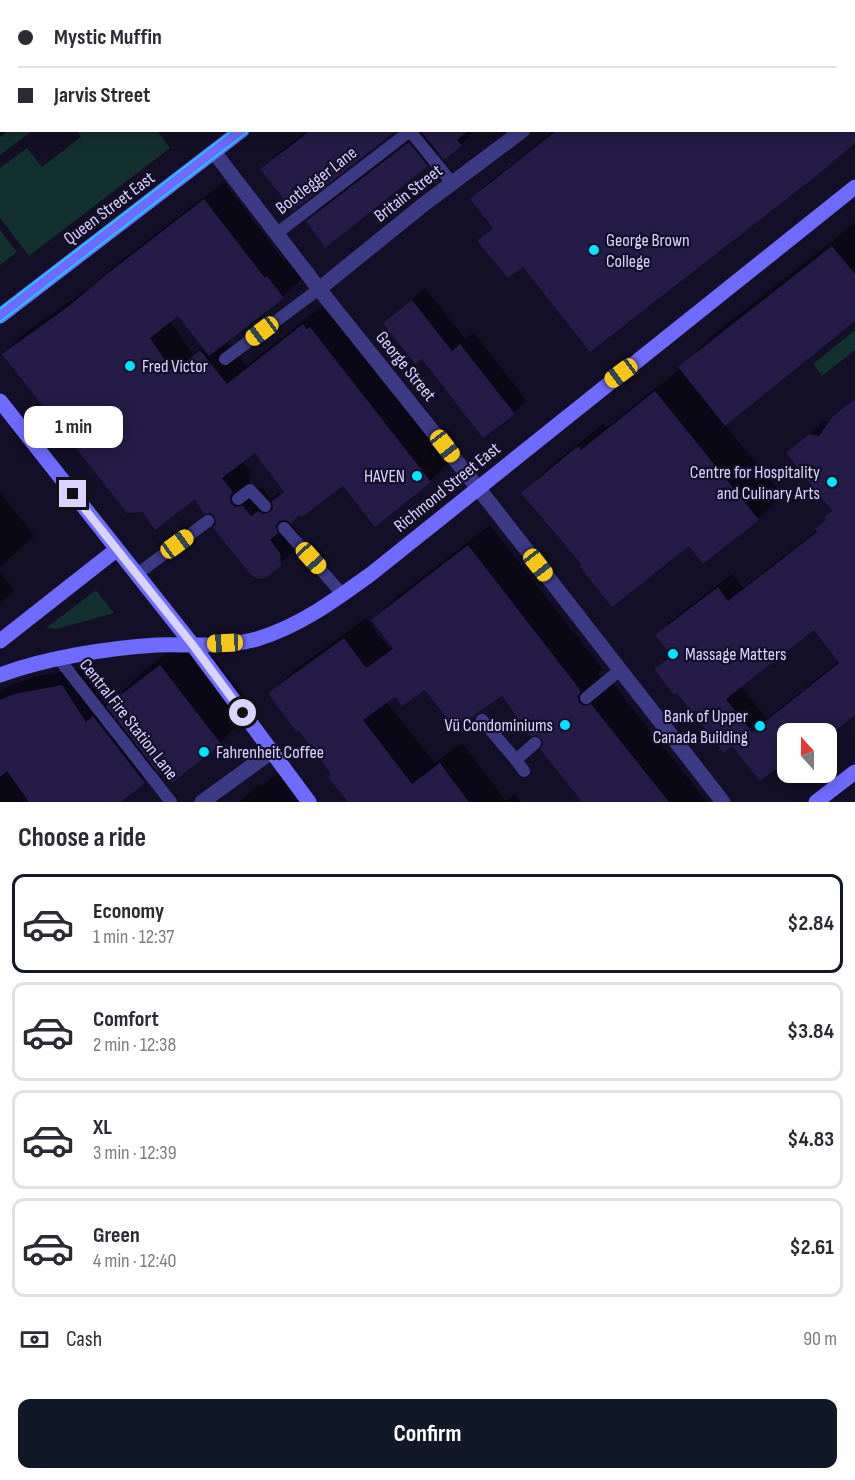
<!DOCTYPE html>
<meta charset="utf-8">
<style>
:root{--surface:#fff;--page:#f2f2f3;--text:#2b2b33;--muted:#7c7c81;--line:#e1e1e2;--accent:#111827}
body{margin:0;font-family:"Sofia Sans Condensed",sans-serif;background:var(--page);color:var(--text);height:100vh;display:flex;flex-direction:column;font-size:22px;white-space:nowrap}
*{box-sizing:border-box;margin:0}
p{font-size:20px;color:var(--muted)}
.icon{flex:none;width:33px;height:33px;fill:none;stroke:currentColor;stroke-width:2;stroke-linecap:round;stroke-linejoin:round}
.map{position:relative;height:802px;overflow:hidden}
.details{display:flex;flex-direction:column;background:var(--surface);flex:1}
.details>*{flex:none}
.top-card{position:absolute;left:0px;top:0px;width:855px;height:132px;box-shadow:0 3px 15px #0003;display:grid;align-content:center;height:132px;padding:0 18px;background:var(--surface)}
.needle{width:39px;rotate:339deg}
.tools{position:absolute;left:777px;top:723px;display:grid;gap:12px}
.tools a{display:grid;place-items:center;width:60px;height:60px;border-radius:12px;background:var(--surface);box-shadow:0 3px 15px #0003;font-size:30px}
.end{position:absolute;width:27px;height:27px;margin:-14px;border:8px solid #d9d4ff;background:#111;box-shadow:0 0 0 3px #111}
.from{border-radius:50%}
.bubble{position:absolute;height:42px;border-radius:12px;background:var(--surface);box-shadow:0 3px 15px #0003;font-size:20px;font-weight:700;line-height:42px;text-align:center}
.car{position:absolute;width:18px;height:36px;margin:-18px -9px;border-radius:8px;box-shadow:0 0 4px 2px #0007;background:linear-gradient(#f5c518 24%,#345 0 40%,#f5c518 0 76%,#345 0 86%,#f5c518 0)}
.top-card b{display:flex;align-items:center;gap:21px;height:57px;font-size:22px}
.top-card b+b{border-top:2px solid var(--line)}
.top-card i{width:15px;height:15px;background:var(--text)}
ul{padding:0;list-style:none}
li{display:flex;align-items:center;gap:18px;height:99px;margin:0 12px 9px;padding:0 6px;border:3px solid var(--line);border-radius:12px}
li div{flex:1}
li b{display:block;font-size:22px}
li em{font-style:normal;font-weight:700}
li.current{border-color:var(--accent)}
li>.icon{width:54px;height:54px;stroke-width:1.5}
h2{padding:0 18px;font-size:27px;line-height:72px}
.pay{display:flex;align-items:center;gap:15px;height:66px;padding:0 18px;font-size:22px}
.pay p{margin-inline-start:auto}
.action{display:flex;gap:12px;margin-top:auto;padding:12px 18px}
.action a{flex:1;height:69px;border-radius:12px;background:var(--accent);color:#fff;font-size:24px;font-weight:700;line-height:69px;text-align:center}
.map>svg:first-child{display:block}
</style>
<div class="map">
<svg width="855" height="802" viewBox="0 0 855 802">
<rect width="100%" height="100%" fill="#130f26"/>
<path fill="#12302f" d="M8,131h24l-32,24v-18z
M77,131h80l13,17 -141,108 -29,-38v-50l27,-20 15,19 39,-30z
M0,230l17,22 -17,13z
M855,330v20l-33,26 -9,-12z
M96,590l18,23 -57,16 -11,-1z"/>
<path fill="#0007" fill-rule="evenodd" d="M0,0l88,2h-86v128h4l-6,5z
M471,0h73l1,2h-73z
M593,0h44l1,2h-47z
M788,0h67v30l-1,1v-29h-69z
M854,84l1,57 -332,124 -44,-24 14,-14 -21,-28 13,-13 70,-56h299z
M308,130h88l-134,39 15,-15z
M422,130h53l-14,15 -21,7 -13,13 -119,57 12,-13z
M224,182l60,79 3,-2 15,19 -19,19 -57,44 20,25 76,-60 5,5 2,-1 120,152 -19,19 -55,44 -32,-41 -54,38 10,12 1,11 -20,19 -63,-40 -1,-8 -20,-19 -53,14 -139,-157 18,-19 68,-48 34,-29zM179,314l24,32 -10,8 -23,-33zM255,451l29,39 -3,4 -3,-1 -8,6 -8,-12 -7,1 -5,-4 -1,-8 2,-4 -9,-11z
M855,223v96l-130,106 57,70 -24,24 -54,43 -14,-18 -107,21 -60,-72 24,-24 56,-45 3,4 75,-60 33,-34z
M425,288l40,51 9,-6 52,67 -12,13 -92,-56 -37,-34z
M855,398v315l-29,23v-2h-38l-12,33 -44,-23 -76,-75 16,-15 -15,-19 14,-14 61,-47 11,14 75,-58 9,-11 -1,-2 7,-7 -31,-70 22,-19 7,1zM814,628l25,33 -72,58 -27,-34z
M0,492l34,44 -34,31z
M490,525l112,144 -3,4 1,8 6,4 7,-1 94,118h-123l-39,-57 -2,-8 -41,-43 -77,-6 -29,6 -10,7 48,62 28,-20 44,58 9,-7 6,8h-171l-17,-28 -63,-81 22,-21 74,-54 22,30 4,-3 -19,-25 22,-22z
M0,572l14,18 -14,13z
M194,632l60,77 -34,34 -48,38 -10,-13 -5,1 -38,33h-119v-110l7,-5 27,-10 47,-9 24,37 7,-6 2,2 28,-29z
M280,772l27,30h-68l21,-18 1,2z"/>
<path fill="#241b47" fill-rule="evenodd" d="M311,130h86l-104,81 -33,-42z
M420,130h49l-12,10 5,6 -18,14z
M557,130h298v13l-39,33 -226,176 -67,-85 -15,11 -31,-37 16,-13 -23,-29z
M409,142l19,24 -103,82 -19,-27z
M204,199l61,79 2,-2 17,22 -75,58 -31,-40 -28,22 23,34 27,-22 27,34 76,-60 4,5 3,-2 121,155 -56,45 -32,-41 -41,31 -2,-2 -9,8 -5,-3 -7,1 -3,5 2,7 -8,7 10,13 1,13 -14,11 -8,2 -7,-3 -39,-48 3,-4 -1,-7 -4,-4 -7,1 -9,-15 -40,31 -12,-18 -16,1 -125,-159 67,-48 34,-29zM255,453l29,39 -12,9 1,7 -3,4 -7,2 -5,-3 -7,5 -8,-10 -8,1 -4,-4 -1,-7 3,-4 -11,-14z
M832,246l23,28v47l-130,105 -47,-59z
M412,300l40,51 8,-7 55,70 -32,24 -61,-79 -7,5 -32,-41z
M655,391l104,129 -56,44 -14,-18 -77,61 -32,-40 2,-2 -61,-72 57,-47 3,4z
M855,399v316l-24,19h-43v50l-13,-15 -15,12 -28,-35 -8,7 -47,-60 -3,2 -20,-26 18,-13 -17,-21 63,-48 10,14 89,-69 -2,-3 11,-9 -2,-3 8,-6 -46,-58 23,-19 10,2 14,-20zM814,630l25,33 -87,69 -26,-33z
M468,545l113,146 -3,5 1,7 5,3 7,-2 78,98h-87l-42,-53 3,-4 -2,-7 -4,-3 -7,1 -28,-40 -25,17 -20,18 -32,-41 -23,16 -7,-9 -32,23 49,64 28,-21 29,39h-121l-20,-25 3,-3 -32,-43 -2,2 -29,-40 76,-55 22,30 27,-19 -22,-29z
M160,665l61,79 -49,39 -10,-13 -4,3 -52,-67z
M62,685l24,37 7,-6 52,67 -24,19h-92l-22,-31 -7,6v-77l14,-6z"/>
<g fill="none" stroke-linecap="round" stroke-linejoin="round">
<path stroke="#3d3a85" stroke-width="12" d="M787,0l1,2
M854,100l1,3
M276,234l134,-103 42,52
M225,359l94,-70
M238,499l12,-9 15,16
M284,528l59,67
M136,575l72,-54
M59,659l112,143
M586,698l34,-28
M482,720l34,40
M524,771l-8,-11 19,-17"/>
<path stroke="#3d3a85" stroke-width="15" d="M711,2l3,-2
M214,152l105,137 178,223 226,290
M319,289l104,-84 100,-75
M202,802l69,-50"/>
<path stroke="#6f6bff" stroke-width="15" d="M410,2l2,-2
M0,316l242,-186
M0,401l192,243 117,158
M0,641l116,-91
M0,675c45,-17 108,-27 157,-30 32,-1 69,3 100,-6 43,-13 78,-39 114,-65l484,-387
M816,802l39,-30"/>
<path stroke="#00e5ff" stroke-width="1.5" d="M401,2l2,-2
M419,2l2,-2
M0,309l233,-179
M0,322l250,-192"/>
</g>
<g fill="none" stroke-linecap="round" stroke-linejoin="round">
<path stroke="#d9d4ff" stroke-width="8" d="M73,494l119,150 51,69"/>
</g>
<g fill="#00e5ff" stroke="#130f26" stroke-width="2">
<circle cx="594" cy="250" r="6"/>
<circle cx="130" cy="366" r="6"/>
<circle cx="417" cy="476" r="6"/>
<circle cx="832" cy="482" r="6"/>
<circle cx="673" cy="654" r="6"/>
<circle cx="565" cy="725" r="6"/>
<circle cx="760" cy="726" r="6"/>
<circle cx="204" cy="752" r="6"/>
</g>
<g text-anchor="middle" stroke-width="4.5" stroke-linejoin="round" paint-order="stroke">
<g font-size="18" fill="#d9d4ff" stroke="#130f26">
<text transform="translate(316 180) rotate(-38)" y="6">Bootlegger Lane</text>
<text transform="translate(408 193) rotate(-38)" y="6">Britain Street</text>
<text transform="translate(109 208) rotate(-37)" y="6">Queen Street East</text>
<text transform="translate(406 366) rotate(51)" y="6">George Street</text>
<text transform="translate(447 487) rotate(-39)" y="6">Richmond Street East</text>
<text transform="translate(129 719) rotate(52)" y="6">Central Fire Station Lane</text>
</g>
<g font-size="18" fill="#d9d4ff" stroke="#130f26" text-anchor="start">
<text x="606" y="246">George Brown<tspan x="606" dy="21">College</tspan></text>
<text x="142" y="372">Fred Victor</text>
<text x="820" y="478" text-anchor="end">Centre for Hospitality<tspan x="820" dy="21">and Culinary Arts</tspan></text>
<text x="405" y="482" text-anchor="end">HAVEN</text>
<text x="685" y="660">Massage Matters</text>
<text x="748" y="722" text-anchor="end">Bank of Upper<tspan x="748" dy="21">Canada Building</tspan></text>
<text x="553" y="731" text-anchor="end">Vü Condominiums</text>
<text x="216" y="758">Fahrenheit Coffee</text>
</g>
</g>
</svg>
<div class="tools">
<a><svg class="needle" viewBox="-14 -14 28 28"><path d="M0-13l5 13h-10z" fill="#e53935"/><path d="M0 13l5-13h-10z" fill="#7c7c81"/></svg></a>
</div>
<i class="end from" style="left:243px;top:713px"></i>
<i class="end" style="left:73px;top:494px"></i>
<div class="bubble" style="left:24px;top:406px;width:99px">1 min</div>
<i class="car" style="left:262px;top:331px;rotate:233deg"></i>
<i class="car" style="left:621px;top:373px;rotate:233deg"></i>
<i class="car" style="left:445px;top:446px;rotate:142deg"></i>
<i class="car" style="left:177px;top:544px;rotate:54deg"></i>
<i class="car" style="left:311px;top:558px;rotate:138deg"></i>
<i class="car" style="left:538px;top:565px;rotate:142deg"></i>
<i class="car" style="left:225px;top:643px;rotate:267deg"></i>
<div class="top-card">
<b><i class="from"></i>Mystic Muffin</b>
<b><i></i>Jarvis Street</b>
</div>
</div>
<section class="details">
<h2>Choose a ride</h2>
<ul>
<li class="current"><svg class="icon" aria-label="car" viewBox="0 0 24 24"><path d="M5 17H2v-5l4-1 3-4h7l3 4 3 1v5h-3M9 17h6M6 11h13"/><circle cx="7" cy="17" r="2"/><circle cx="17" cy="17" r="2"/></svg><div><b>Economy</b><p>1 min · 12:37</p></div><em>$2.84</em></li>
<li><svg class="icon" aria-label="car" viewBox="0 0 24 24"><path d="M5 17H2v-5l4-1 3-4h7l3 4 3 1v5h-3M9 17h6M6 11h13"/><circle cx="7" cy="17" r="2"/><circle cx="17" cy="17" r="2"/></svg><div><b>Comfort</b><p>2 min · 12:38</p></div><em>$3.84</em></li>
<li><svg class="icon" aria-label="car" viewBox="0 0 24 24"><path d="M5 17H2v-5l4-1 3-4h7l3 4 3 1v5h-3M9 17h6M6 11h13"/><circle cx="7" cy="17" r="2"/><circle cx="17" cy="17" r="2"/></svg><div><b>XL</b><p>3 min · 12:39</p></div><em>$4.83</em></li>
<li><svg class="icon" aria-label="car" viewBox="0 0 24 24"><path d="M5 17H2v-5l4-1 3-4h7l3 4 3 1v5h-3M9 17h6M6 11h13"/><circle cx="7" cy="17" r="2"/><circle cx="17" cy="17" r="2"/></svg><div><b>Green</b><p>4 min · 12:40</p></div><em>$2.61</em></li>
</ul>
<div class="pay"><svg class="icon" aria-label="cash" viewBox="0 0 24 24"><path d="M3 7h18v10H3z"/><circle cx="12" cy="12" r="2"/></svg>Cash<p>90 m</p></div>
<div class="action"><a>Confirm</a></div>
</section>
